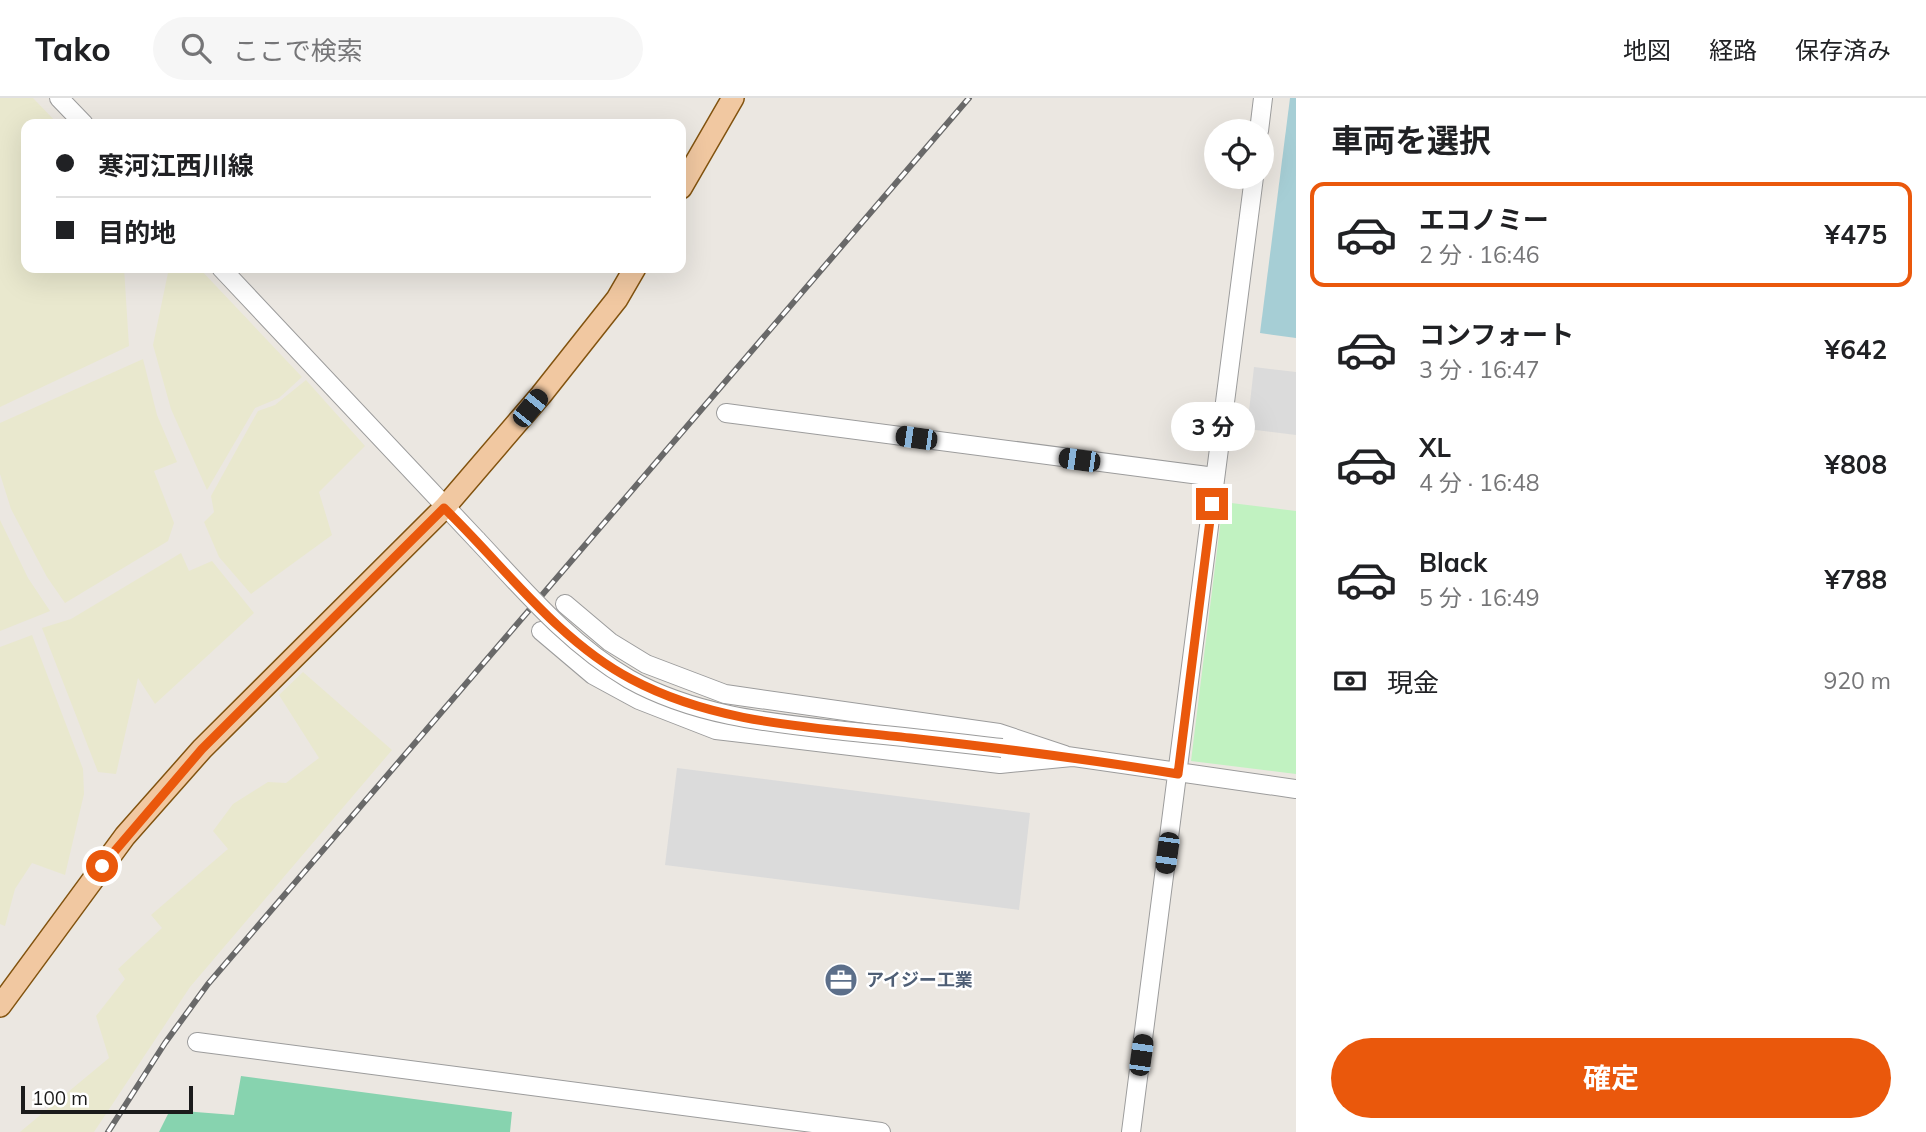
<!DOCTYPE html>
<html lang="ja">
<meta charset="utf-8">
<style>
:root{--surface:#fff;--page:#f6f6f6;--text:#202124;--muted:#757577;--line:#e0e0e0;--accent:#ea580c}
body{margin:0;font-family:Mulish,"Noto Sans JP",sans-serif;background:var(--page);color:var(--text);height:100vh;display:flex;flex-direction:column;font-size:26px;white-space:nowrap}
*{box-sizing:border-box;margin:0}
p{font-size:23px;color:var(--muted)}
.icon{flex:none;width:38px;height:38px;fill:none;stroke:currentColor;stroke-width:2;stroke-linecap:round;stroke-linejoin:round}
.map{position:relative;flex:1;overflow:hidden}
.sheet{display:flex;flex-direction:column;background:var(--surface);width:630px}
.sheet>*{flex:none}
.guide{position:absolute;left:21px;top:21px;width:665px;height:154px;border-radius:14px;box-shadow:0 7px 28px #0002;display:grid;align-content:center;height:154px;padding:0 35px;background:var(--surface)}
.buttons{position:absolute;left:1204px;top:21px;display:grid;gap:14px}
.buttons a{display:grid;place-items:center;width:70px;height:70px;border-radius:50%;background:var(--surface);box-shadow:0 7px 28px #0002;font-size:35px}
.scale{position:absolute;left:21px;bottom:18px;width:172px;box-sizing:border-box;padding-left:7px;border:4px solid #1b1b1b;border-top:0;font-size:19px;line-height:24px;white-space:nowrap;color:#1b1b1b;-webkit-text-stroke:5px #fff;paint-order:stroke}
.end{position:absolute;width:32px;height:32px;margin:-16px;border:9px solid #ea580c;background:#fff;box-shadow:0 0 0 4px #fff}
.from{border-radius:50%}
.bubble{position:absolute;height:49px;border-radius:24px;background:var(--surface);box-shadow:0 7px 28px #0002;font-size:23px;font-weight:700;line-height:49px;text-align:center}
.car{position:absolute;width:21px;height:42px;margin:-21px -10px;border-radius:9px;box-shadow:0 0 5px 2px #0007;background:linear-gradient(#222 24%,#8ab4d8 0 40%,#222 0 76%,#8ab4d8 0 86%,#222 0)}
.guide b{display:flex;align-items:center;gap:24px;height:66px;font-size:26px}
.guide b+b{border-top:2px solid var(--line)}
.guide i{width:18px;height:18px;background:var(--text)}
ul{padding:0;list-style:none}
li{display:flex;align-items:center;gap:21px;height:105px;margin:0 14px 10px;padding:0 21px;border:4px solid transparent;border-radius:14px}
li div{flex:1}
li b{display:block;font-size:26px}
li em{font-style:normal;font-weight:700}
li.on{border-color:var(--accent)}
li>.icon{width:63px;height:63px;stroke-width:1.5}
h2{padding:0 35px;font-size:32px;line-height:84px}
.pay{display:flex;align-items:center;gap:18px;height:77px;padding:0 35px;font-size:26px}
.pay p{margin-inline-start:auto}
.primary-button{display:flex;gap:14px;margin-top:auto;padding:14px 35px}
.primary-button a{flex:1;height:80px;border-radius:42px;background:var(--accent);color:#fff;font-size:28px;font-weight:700;line-height:80px;text-align:center}
header{display:flex;align-items:center;gap:42px;box-sizing:border-box;height:98px;padding:0 35px;background:var(--surface);border-bottom:2px solid var(--line)}
header strong{font-size:33px}
nav{display:flex;gap:38px;margin-inline-start:auto;font-size:24px}
.search{width:490px;height:63px;background:var(--page);display:flex;align-items:center;gap:18px;box-sizing:border-box;padding:0 24px;border-radius:38px;color:var(--muted);font-size:26px}
main{display:flex;flex:1;min-height:0}
.map>svg:first-child{display:block}
</style>
<header>
<strong>Tako</strong>
<div class="search"><svg class="icon" aria-label="search" viewBox="0 0 24 24"><circle cx="10" cy="10" r="6"/><path d="M15 15l6 6"/></svg>ここで検索</div>
<nav><a>地図</a><a>経路</a><a>保存済み</a></nav>
</header>
<main>
<div class="map">
<svg width="1296" height="1034" viewBox="0 0 1296 1034">
<rect width="100%" height="100%" fill="#ebe7e1"/>
<path fill="#e9e8ce" d="M0,0h33l25,26h-32v144h98l5,78 -129,61z
M169,170h30l103,109 -23,21 -24,10 -48,82 -36,-81 -18,-64z
M143,261l14,56 20,47 -23,9 20,52 -6,18 -103,62 -18,-26 -36,-68 -11,-35v-51z
M306,282l59,66 -46,46 13,43 -81,59 -32,-37 -15,-35 10,-10 -3,-16 47,-85 17,-6z
M0,422l28,58 22,33 -50,20z
M181,455l8,18 23,-10 42,52 -99,91 -17,-26 -22,96 -18,-2 -56,-144 29,-9z
M32,537l51,134 1,25 -19,81 -33,-12 -17,26 -10,37 -5,-2v-277z
M303,574l89,78 -202,237 -96,145h-74l89,-74 -13,-42 29,-37 -7,-10 44,-41 -11,-13 77,-66 -15,-18 20,-27 35,-22 18,1 33,-25 -40,-63z"/>
<path fill="#c1f2c1" d="M1223,404l73,9v263l-105,-13z"/>
<path fill="#87d3af" d="M241,978l271,36 -2,20h-351l11,-22 64,5z"/>
<path fill="#dbdbdb" d="M1254,269l42,5v63l-49,-6z
M677,670l353,45 -11,97 -354,-45z"/>
<path fill="#a6ced5" d="M1290,0h6v240l-36,-5z"/>
<g fill="none" stroke-linecap="round" stroke-linejoin="round">
<defs>
<path id="minor" d="M59,0l25,26
M1259,33l4,-33
M221,170l256,272
M726,315l489,64
M565,506l45,38 36,22 79,30 274,39 66,22
M541,533l52,44 46,25 77,30 284,34 72,-7
M1060,657l236,34
M197,944l684,90
M1131,1034l123,-955"/>
<path id="major" d="M681,90l52,-90
M0,908l125,-170 77,-87 242,-241 97,-113 76,-96 18,-31"/>
</defs>
<use href="#minor" stroke="#9c9c9c" stroke-width="20"/>
<use href="#major" stroke="#82530f" stroke-width="24"/>
<use href="#minor" stroke="#fff" stroke-width="18"/>
<use href="#major" stroke="#f1c8a1" stroke-width="21"/>
<defs>
<path id="rail" d="M108,1034l57,-89 43,-59 761,-886"/>
</defs>
<use href="#rail" stroke="#696969" stroke-width="6"/>
<use href="#rail" stroke="#fff" stroke-width="3.5" stroke-dasharray="10" stroke-linecap="butt"/>
<defs>
<path id="minor-bridge" d="M477,442c47,50 92,104 152,139 66,37 142,44 215,52 53,5 105,11 158,17"/>
</defs>
<use href="#minor-bridge" stroke="#9c9c9c" stroke-width="20" stroke-linecap="butt"/>
<use href="#minor-bridge" stroke="#fff" stroke-width="18"/>
</g>
<g fill="none" stroke-linecap="round" stroke-linejoin="round">
<path stroke="#ea580c" stroke-width="9" d="M102,768l100,-117 242,-241c60,58 113,132 187,171 86,46 184,48 279,59 89,10 178,21 268,36l34,-270"/>
</g>
<defs>
<symbol id="office-disc" viewBox="-11 -11 22 22"><circle r="9.5" fill="#5c6f8a" stroke="#fff"/><path d="M-6-3h4V-5.5h4V-3h4V5H-6ZM-1-4.5V-3h2v-1.5ZM-6 0V1H6V0Z" fill="#fff"/></symbol>
</defs>
<g fill-rule="evenodd">
<use href="#office-disc" x="822" y="863" width="38" height="38"/>
</g>
<g text-anchor="middle" stroke-width="5" stroke-linejoin="round" paint-order="stroke">
<g font-size="18" font-weight="bold" fill="#4e5e75" stroke="#fff" text-anchor="start">
<text x="866" y="888">アイジー工業</text>
</g>
</g>
</svg>
<div class="buttons">
<a><svg class="icon" aria-label="locate" viewBox="0 0 24 24"><circle cx="12" cy="12" r="6"/><path d="M12 2v4M12 18v4M2 12h4M18 12h4"/></svg></a>
</div>
<div class="scale">100 m</div>
<i class="end from" style="left:102px;top:768px"></i>
<i class="end" style="left:1212px;top:406px"></i>
<div class="bubble" style="left:1171px;top:304px;width:84px">3 分</div>
<i class="car" style="left:530px;top:310px;rotate:39deg"></i>
<i class="car" style="left:916px;top:340px;rotate:278deg"></i>
<i class="car" style="left:1079px;top:362px;rotate:278deg"></i>
<i class="car" style="left:1167px;top:755px;rotate:188deg"></i>
<i class="car" style="left:1141px;top:957px;rotate:8deg"></i>
<div class="guide">
<b><i class="from"></i>寒河江西川線</b>
<b><i></i>目的地</b>
</div>
</div>
<section class="sheet">
<h2>車両を選択</h2>
<ul>
<li class="on"><svg class="icon" aria-label="car" viewBox="0 0 24 24"><path d="M5 17H2v-5l4-1 3-4h7l3 4 3 1v5h-3M9 17h6M6 11h13"/><circle cx="7" cy="17" r="2"/><circle cx="17" cy="17" r="2"/></svg><div><b>エコノミー</b><p>2 分 · 16:46</p></div><em>¥475</em></li>
<li><svg class="icon" aria-label="car" viewBox="0 0 24 24"><path d="M5 17H2v-5l4-1 3-4h7l3 4 3 1v5h-3M9 17h6M6 11h13"/><circle cx="7" cy="17" r="2"/><circle cx="17" cy="17" r="2"/></svg><div><b>コンフォート</b><p>3 分 · 16:47</p></div><em>¥642</em></li>
<li><svg class="icon" aria-label="car" viewBox="0 0 24 24"><path d="M5 17H2v-5l4-1 3-4h7l3 4 3 1v5h-3M9 17h6M6 11h13"/><circle cx="7" cy="17" r="2"/><circle cx="17" cy="17" r="2"/></svg><div><b>XL</b><p>4 分 · 16:48</p></div><em>¥808</em></li>
<li><svg class="icon" aria-label="car" viewBox="0 0 24 24"><path d="M5 17H2v-5l4-1 3-4h7l3 4 3 1v5h-3M9 17h6M6 11h13"/><circle cx="7" cy="17" r="2"/><circle cx="17" cy="17" r="2"/></svg><div><b>Black</b><p>5 分 · 16:49</p></div><em>¥788</em></li>
</ul>
<div class="pay"><svg class="icon" aria-label="cash" viewBox="0 0 24 24"><path d="M3 7h18v10H3z"/><circle cx="12" cy="12" r="2"/></svg>現金<p>920 m</p></div>
<div class="primary-button"><a>確定</a></div>
</section>
</main>
